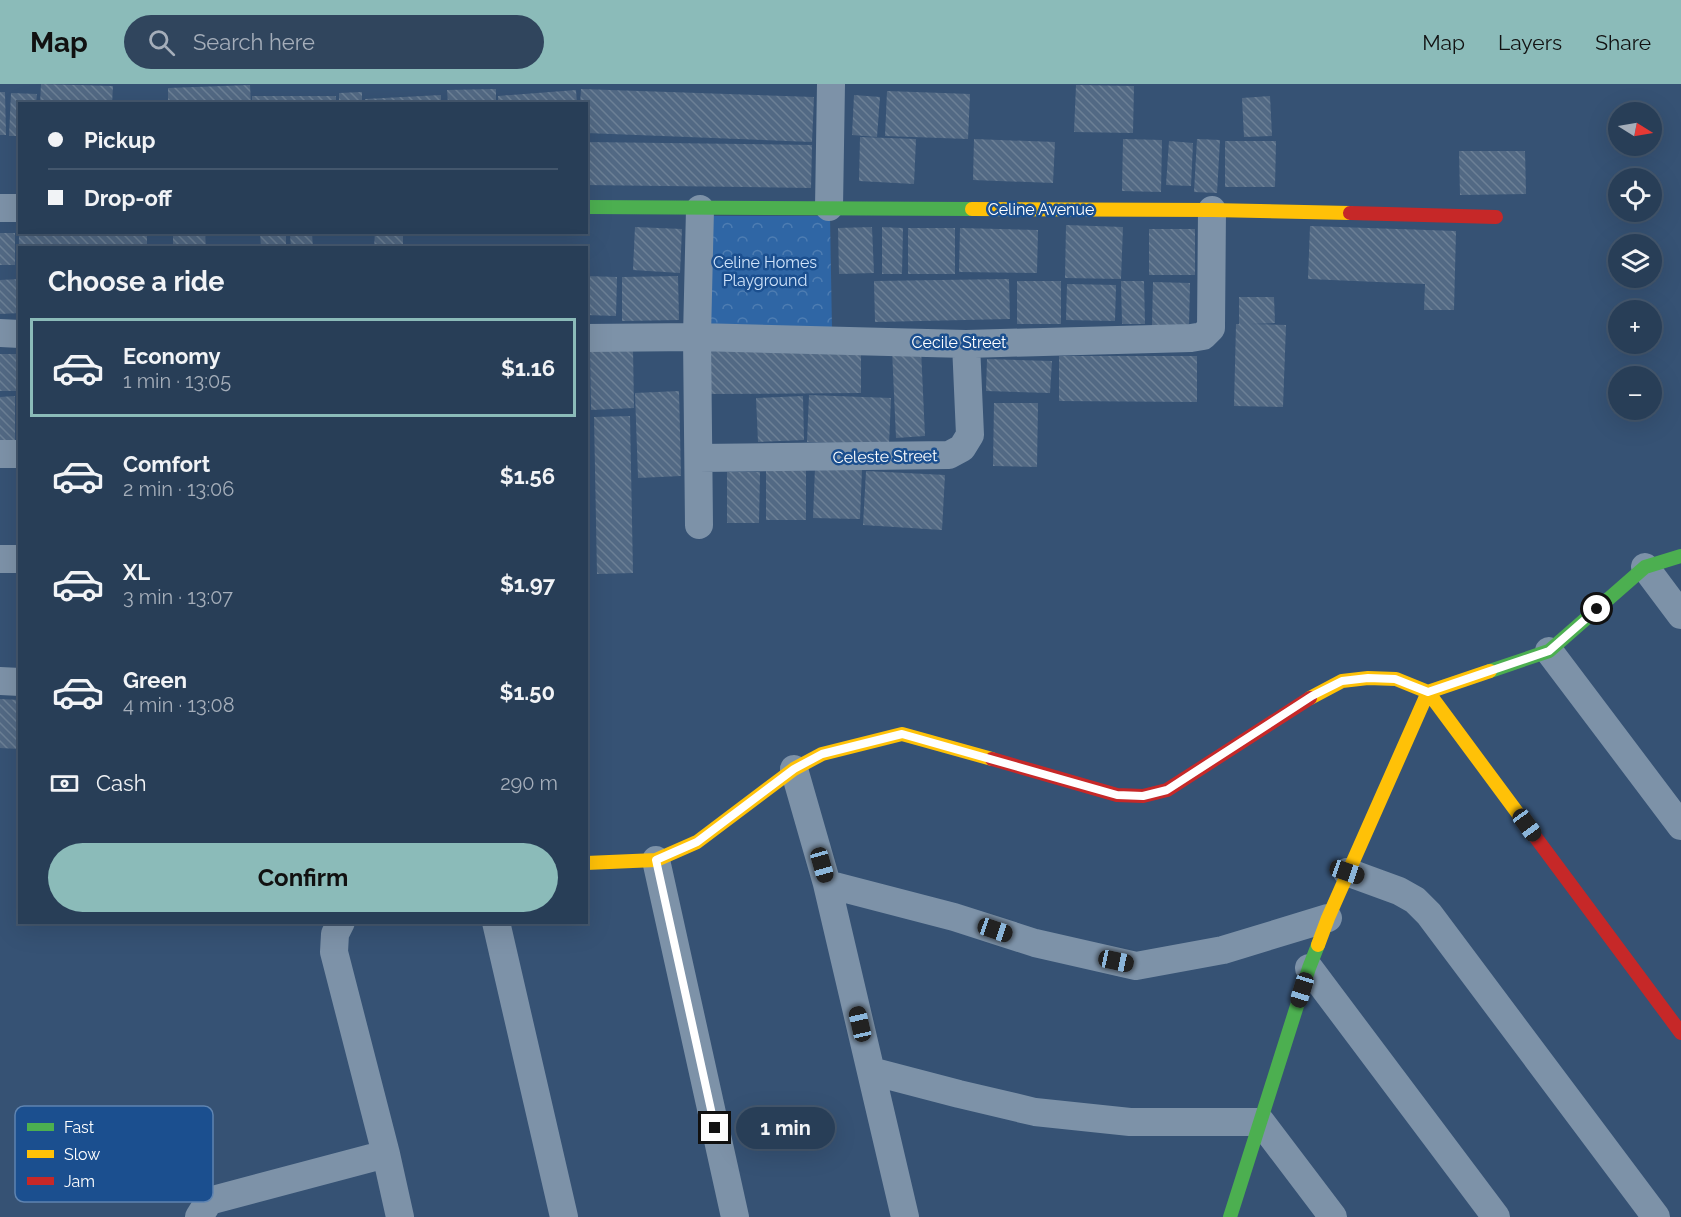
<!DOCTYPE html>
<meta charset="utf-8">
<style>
:root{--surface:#283e57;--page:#30455d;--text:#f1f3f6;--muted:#a5aeba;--line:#44576d;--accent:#8bbbb9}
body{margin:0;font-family:Raleway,sans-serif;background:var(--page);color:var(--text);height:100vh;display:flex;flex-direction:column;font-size:22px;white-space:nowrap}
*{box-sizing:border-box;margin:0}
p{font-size:20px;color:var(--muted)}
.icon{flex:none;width:33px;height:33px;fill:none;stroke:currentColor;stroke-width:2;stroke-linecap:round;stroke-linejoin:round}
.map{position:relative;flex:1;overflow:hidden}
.side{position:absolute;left:18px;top:162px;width:570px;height:678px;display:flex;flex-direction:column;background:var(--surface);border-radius:0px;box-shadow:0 6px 24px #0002,0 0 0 2px var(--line)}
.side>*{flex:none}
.banner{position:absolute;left:18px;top:18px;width:570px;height:132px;border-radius:0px;box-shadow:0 6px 24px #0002,0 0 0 2px var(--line);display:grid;align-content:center;height:132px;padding:0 30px;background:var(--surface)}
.needle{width:39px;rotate:101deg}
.tools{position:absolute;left:1608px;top:18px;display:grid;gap:12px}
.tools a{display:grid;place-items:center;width:54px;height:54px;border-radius:50%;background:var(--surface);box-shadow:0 6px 24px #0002,0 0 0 2px var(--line);font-size:30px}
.end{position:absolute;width:27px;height:27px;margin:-14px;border:8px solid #fff;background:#111;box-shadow:0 0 0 3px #111}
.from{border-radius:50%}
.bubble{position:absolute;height:42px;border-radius:21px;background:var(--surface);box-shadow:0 6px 24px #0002,0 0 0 2px var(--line);font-size:20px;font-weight:700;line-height:42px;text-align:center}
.car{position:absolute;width:18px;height:36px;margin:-18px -9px;border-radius:8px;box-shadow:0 0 4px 2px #0007;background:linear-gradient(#222 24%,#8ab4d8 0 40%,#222 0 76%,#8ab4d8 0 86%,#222 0)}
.banner b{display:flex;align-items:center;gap:21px;height:57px;font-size:22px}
.banner b+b{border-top:2px solid var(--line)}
.banner i{width:15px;height:15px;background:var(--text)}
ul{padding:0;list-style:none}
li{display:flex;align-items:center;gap:18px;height:99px;margin:0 12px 9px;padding:0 18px;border:3px solid transparent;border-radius:0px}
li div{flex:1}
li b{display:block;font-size:22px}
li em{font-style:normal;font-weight:700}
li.on{border-color:var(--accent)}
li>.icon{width:54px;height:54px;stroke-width:1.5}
h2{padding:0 30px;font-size:27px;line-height:72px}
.pay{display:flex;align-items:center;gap:15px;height:66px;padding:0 30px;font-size:22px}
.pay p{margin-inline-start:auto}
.button{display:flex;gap:12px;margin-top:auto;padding:12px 30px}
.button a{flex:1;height:69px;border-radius:36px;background:var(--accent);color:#111;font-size:24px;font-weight:700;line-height:69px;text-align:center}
header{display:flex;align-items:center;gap:36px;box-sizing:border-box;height:84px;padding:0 30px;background:var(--accent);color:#111}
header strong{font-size:28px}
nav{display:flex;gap:33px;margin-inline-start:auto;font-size:21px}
.search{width:420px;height:54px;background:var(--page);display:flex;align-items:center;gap:15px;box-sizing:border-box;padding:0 21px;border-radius:33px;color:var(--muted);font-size:22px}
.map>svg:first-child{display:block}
</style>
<header>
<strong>Map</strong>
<div class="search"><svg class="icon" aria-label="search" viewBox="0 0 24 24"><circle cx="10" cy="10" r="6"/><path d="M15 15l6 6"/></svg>Search here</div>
<nav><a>Map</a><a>Layers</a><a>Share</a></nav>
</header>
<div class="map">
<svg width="1681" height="1133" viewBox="0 0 1681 1133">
<defs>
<pattern id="park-crowns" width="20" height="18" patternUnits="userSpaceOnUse" patternTransform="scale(1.5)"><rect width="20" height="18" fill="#2f66a5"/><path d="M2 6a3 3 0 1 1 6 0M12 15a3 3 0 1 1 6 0" fill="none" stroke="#4e7db2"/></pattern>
<pattern id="building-back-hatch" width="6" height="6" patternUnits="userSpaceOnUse" patternTransform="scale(1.5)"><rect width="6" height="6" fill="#526984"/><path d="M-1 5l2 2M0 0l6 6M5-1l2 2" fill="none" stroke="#6c8096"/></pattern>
</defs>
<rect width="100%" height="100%" fill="#365274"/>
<path fill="url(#park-crowns)" d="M710,132h120l2,114 -124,-4z"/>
<path fill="url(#building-back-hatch)" d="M41,0l72,2 -1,18h-72z
M250,1l1,19h-83v-16z
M1076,1l58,1 -1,47 -59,-1z
M496,5v15h-48l-1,-14z
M581,5l233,8 -2,45 -226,-9v-29h-6z
M576,6l1,14h-79v-8z
M887,7l83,3 -2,45 -83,-3z
M0,8h5l1,43h-6z
M362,8v12h-23v-11z
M11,9l26,1 -1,10h-16v32h-11z
M441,11v9h-76v-5z
M854,11l26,2 -3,40 -25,-2z
M252,12h84v8h-84z
M1270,12l2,40 -28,1 -2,-39z
M860,53l56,2 -2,45 -55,-3z
M974,55l81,3 -2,41 -80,-3z
M1123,55l39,1 -1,52 -39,-1z
M1197,55l23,1 -3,53 -23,-1z
M1169,57l24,2 -2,43 -25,-1z
M1225,57h51l-1,46h-50z
M586,58l226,3 -1,43 -225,-3z
M1459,67h66l1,43 -66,1z
M1066,141l57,2 -2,52 -56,-1z
M1310,142l146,5 -2,79h-30l1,-26 -117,-5z
M635,143l47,2 -2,44 -47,-3z
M872,143l2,46 -35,1 -1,-46z
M882,143l21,1 -1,46h-20z
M908,144h47v46h-47z
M960,144l78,2 -1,43 -78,-1z
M1149,145h46v46h-46z
M19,148h128v16h-128z
M173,148h32l1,16h-33z
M260,148h26v16h-25z
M375,148h28v16h-29z
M0,149h15v32h-15z
M312,149l1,15h-22l-1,-14z
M586,192l31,1 -1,39 -30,-1z
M678,192l1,44 -57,1v-44z
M20,195v34l-20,1v-34z
M1009,195l1,40 -135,3 -1,-41z
M1017,197h44v43h-44z
M1121,197h23l1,43h-23z
M1153,198l37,1 -1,43 -37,-1z
M1067,200l49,1 -1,36 -49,-1z
M1239,213h35l1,26 -24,1 35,1 -3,82 -49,-1 2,-82h3z
M861,262v47l-152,1v-47z
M633,264l1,60 -43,2 -1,-60z
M921,265l4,87 -29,2 -4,-88z
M0,270h20v37h-20z
M1059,272h138v46l-138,-1z
M987,275l65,2 -2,32 -64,-2z
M679,307l2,85 -43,2 -3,-85z
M809,311l82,3 -2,47 -82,-3z
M15,312v44l-15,1v-44z
M803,312l1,44 -46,2 -2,-44z
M994,319h44l-1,64 -44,-1z
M630,332l3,157 -36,1 -3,-157z
M766,384h40v52h-40z
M815,384l47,1 -2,50 -47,-1z
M866,387l79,4 -3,55 -79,-5z
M727,388h33l-1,51h-32z
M0,615l20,1v49l-20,-1z"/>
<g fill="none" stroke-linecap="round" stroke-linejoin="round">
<path stroke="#7d92a8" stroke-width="28" d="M829,123l2,-123
M0,124h20
M0,249l20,1
M586,254l111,-1 269,7 225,-6 12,-2 8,-8 1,-118
M0,370h20
M699,374l250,-3 13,-7 8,-13 -4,-91
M699,441l-2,-188 3,-128
M0,475h20
M1645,483l36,48
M1549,567l132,175
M0,597l20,1
M794,685l33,115 78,333
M656,776l79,357
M1347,788l52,19 16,9 14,14 227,303
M827,800l127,33 81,26 101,23 87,-16 105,-32
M341,838l-6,12 -1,18 52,202 14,63
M496,838l68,295
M1309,884l187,249
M871,987l88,23 76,18 95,10h131l72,95
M199,1133l10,-16 177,-47"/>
<path stroke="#4caf50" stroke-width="14" d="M586,123l386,2
M1490,587l59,-20 96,-84 36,-11
M1230,1133l79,-249 9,-23"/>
<path stroke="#ffc107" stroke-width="14" d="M972,125l240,1 138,3
M1310,614l32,-17 26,-3 28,1 32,13 97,131
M586,779l70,-3 41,-18 97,-73 28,-15 80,-20 90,25
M1318,861l10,-27 100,-226 62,-21"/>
<path stroke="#c62828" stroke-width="14" d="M1350,129l146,4
M992,675l125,36 26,1 24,-6 143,-92
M1525,739l156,210"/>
</g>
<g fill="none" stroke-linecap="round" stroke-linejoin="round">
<path stroke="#fff" stroke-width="8" d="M715,1044l-59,-268 41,-18 97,-73 28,-15 80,-20 215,61 26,1 24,-6 145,-94 30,-15 26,-3 27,1 33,13 121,-41 48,-42"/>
</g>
<g text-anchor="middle" stroke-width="5" stroke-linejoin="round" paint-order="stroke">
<g font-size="16" fill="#fff" stroke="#1b4f8f">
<text x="1041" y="131">Celine Avenue</text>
<text x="959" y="264">Cecile Street</text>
<text transform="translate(885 372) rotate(-1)" y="6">Celeste Street</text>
</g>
<g font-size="16" fill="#cfe3fa" stroke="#1b4f8f">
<text x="765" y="184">Celine Homes<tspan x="765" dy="18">Playground</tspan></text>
</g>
</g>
<rect x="15" y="1022" width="198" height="96" rx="9" fill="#1b4f8f" stroke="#5f84b1" stroke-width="1.5"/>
<rect x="27" y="1039" width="27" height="8" fill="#4caf50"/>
<rect x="27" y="1066" width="27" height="8" fill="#ffc107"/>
<rect x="27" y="1093" width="27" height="8" fill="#c62828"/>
<g font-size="16" fill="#fff">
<text x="64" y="1049">Fast</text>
<text x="64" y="1076">Slow</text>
<text x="64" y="1103">Jam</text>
</g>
</svg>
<div class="tools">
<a><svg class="needle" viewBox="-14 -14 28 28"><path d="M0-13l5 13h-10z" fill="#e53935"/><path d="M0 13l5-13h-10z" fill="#a5aeba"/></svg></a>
<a><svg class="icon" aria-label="locate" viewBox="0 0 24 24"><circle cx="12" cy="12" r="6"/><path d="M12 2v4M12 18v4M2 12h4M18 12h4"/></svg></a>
<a><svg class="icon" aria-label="layers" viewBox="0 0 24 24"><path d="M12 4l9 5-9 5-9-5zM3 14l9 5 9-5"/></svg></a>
<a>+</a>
<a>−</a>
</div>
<i class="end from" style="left:1597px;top:525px"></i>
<i class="end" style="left:715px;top:1044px"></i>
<div class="bubble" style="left:736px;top:1023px;width:99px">1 min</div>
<i class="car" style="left:1527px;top:741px;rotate:144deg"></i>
<i class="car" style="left:822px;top:781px;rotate:164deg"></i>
<i class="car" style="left:1347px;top:788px;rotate:109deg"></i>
<i class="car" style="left:995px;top:846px;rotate:109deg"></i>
<i class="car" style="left:1116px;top:877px;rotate:102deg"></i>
<i class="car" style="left:1302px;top:906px;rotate:197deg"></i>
<i class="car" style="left:860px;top:940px;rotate:347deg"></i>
<div class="banner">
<b><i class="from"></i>Pickup</b>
<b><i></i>Drop-off</b>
</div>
<section class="side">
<h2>Choose a ride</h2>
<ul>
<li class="on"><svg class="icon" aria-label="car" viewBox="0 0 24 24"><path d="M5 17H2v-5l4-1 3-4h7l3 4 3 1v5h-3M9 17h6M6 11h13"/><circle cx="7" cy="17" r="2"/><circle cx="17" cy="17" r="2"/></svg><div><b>Economy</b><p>1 min · 13:05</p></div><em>$1.16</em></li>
<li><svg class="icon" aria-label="car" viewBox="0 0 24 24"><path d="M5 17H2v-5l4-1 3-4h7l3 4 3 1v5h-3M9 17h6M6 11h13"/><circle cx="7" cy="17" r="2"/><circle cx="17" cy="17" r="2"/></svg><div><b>Comfort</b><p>2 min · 13:06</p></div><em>$1.56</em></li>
<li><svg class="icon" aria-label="car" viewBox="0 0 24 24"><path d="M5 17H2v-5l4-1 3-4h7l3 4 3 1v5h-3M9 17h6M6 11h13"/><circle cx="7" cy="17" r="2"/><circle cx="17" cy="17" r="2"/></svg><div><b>XL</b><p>3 min · 13:07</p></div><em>$1.97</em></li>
<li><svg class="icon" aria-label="car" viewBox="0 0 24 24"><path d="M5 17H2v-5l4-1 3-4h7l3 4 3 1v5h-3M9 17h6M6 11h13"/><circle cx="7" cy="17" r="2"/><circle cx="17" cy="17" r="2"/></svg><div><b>Green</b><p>4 min · 13:08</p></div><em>$1.50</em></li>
</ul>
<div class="pay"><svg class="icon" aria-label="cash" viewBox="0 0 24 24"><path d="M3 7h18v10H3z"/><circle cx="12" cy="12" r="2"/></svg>Cash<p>290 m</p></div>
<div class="button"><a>Confirm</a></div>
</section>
</div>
